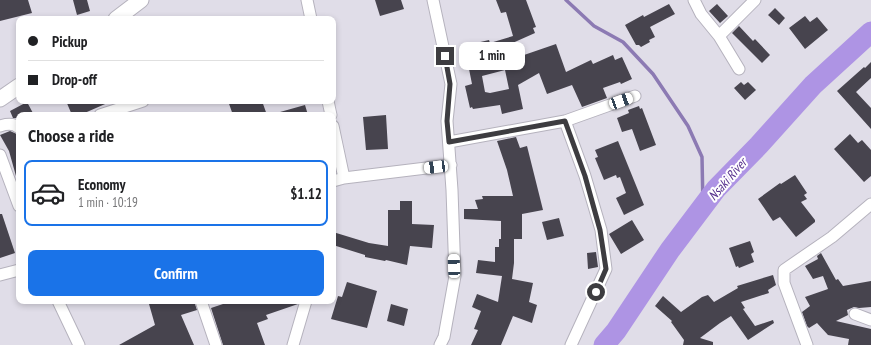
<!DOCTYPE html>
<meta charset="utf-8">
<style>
:root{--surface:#fff;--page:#f2f2f2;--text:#202124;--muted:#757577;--line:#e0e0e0;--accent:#1a73e8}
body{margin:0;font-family:"PT Sans Narrow",sans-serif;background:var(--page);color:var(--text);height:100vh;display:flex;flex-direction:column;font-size:15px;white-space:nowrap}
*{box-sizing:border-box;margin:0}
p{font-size:13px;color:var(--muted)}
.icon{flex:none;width:22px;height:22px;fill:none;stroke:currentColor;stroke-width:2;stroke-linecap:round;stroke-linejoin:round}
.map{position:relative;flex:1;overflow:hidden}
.side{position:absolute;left:16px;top:112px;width:320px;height:192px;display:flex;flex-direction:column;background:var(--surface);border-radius:8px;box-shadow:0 2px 6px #0003}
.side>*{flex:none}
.top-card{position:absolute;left:16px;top:16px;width:320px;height:88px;border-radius:8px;box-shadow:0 2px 6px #0003;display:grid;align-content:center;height:88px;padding:0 12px;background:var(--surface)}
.end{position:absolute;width:18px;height:18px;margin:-9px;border:5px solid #3d3c40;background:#fff;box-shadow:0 0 0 2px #fff}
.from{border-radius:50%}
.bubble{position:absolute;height:28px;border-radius:8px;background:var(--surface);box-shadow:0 2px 6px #0003;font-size:13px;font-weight:700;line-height:28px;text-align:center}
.car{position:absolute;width:12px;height:24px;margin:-12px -6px;border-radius:5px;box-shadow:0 0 3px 1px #0007;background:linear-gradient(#fff 24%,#345 0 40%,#fff 0 76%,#345 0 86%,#fff 0)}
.top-card b{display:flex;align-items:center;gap:14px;height:38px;font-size:15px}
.top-card b+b{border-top:1px solid var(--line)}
.top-card i{width:10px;height:10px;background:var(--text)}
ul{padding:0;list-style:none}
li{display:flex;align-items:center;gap:12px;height:66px;margin:0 8px 6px;padding:0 4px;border:2px solid transparent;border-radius:8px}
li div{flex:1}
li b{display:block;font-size:15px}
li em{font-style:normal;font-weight:700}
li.selected{border-color:var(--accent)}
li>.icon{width:36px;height:36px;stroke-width:1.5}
h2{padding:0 12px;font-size:18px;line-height:48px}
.cta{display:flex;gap:8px;margin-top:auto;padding:8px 12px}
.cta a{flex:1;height:46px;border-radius:8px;background:var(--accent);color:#fff;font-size:16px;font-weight:700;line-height:46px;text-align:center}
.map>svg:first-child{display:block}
</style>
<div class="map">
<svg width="871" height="345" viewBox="0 0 871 345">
<rect width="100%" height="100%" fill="#e0dde8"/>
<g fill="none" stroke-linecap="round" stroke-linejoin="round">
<path stroke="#8c7ab3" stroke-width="3.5" d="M566,0l28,26 29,16 30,32 35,52 14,31 1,50"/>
<path stroke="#ae94e4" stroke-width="21" d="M604,345l12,-14 54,-81 46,-61 43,-44 54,-60 58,-53"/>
</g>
<path fill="#47444e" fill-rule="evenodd" d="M0,0h28l4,13 -32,8z
M73,0h14l3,11 -13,4z
M375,0h26l3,9 -24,7z
M496,0h30l10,27 -3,1 2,5 -49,22 4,10 14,-2v-1l52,-18 10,28 25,-12 2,4 20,-9 2,5 7,-3 10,22 -11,5 -1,-2 -17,6 4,10 -25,9 -10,-22 -25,9 -8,-21 -21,12 5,24 -21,5 -2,-9 -27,4 -1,-2 -2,1 -5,-22 7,-2 -3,-15 12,-2 -5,-24 13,-3 1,3 23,-7 -7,-24 -5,1zM505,70l4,19 -19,4 -5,-1 -3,-16z
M669,4l6,10 -25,13 5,10 -6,3 1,2 -9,5 -2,-2h-3l-11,-20 18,-10 1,2z
M717,4l11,12 -8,7 -11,-12z
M775,8l10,10 -6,7 -11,-10z
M805,16l5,6 7,-5 11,13 -23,19 -16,-21z
M739,26l14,15 2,-2 15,16 -8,8 -30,-30z
M871,62v16l-15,14 15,16v21l-34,-38 27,-24 1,1z
M741,82l3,3 4,-3 8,8 -11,10 -11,-12z
M66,101h46l-32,14h-8z
M228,101h34l5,14h-34z
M27,102l7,13h-15v2l-3,1h-3l-3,-7z
M305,105l3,10h-28v-3z
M639,106l1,3 2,-1 14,37 -16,6 -8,-22 -10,3 -5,-14 12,-5 -1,-3z
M386,115l2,34 -22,1 -3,-33z
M10,131l9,4v41h-3l-7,-25 -9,-16z
M850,134l8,9 4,-3 9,10v26l-7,6 -30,-33z
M516,137l4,11 7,-2 16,64 -21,4v25h-8v24l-2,16 21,4 -4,19 8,3 -5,18 -19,-7 -12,29h-30l7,-15 -4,-1 7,-18 -9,-4 5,-13 21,8 4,-26 -26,-3 2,-13 17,2v-15h4v-8h2v-18l-37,-2v-10h14l-3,-9 8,-1 -1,-3h31l-6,-26 -10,-29z
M618,141l26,64 -20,10 -8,-17 10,-5 -6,-16 -3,1 -1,-3 -12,5 -9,-22 3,-1 -3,-7z
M795,175l12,18 -3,2 3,4 -6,3 14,18v2l-19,15 -16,-20 -7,4 -15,-22 22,-16 1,1z
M400,201h12v23l22,1 -2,23 -22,-2 -3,19 -21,-5 -1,1 -20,-4v-2l-32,-10v-13l36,11 19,3v-36h12z
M0,214h2l13,39 -15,5z
M559,218l5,18 -17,4 -5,-18z
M632,220l12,20 -23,14 -12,-20z
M750,241l4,11 -3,2 3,8 -15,6 -1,-2 -2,1 -7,-19z
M596,252l2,15 -10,2 -1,-16z
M821,253l15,27 2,-1 5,7 28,-5v26l-12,1 -5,-1 -7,3 1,5 -12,6 35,8v16h-23l1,-6 -21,-4 -11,-12 -8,5 -2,-2 -5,-14 8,-6 -5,-9 23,-8 -5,-13 -10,3 -8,-13 13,-7 -1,-3z
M773,275l3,10 -8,5 1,3 -28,9 4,6 -2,1 12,17 18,-6 1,3 -26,17 -17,-24 -11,7 -20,15 13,4v3h-30l1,-5 -13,-18 1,-1 -17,-15 8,-10 18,16 21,-15 6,-2 6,7 24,-14 -1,-2z
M347,282l30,9 -10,37 -36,-9 7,-23 4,1z
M160,301h34l3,9 -16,5 13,30h-75l36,-20 -6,-21z
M232,301h67l-1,3 -32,11 2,4 -11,4 8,22h-42l-12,-37z
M391,304l17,5 -4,17 -17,-5z"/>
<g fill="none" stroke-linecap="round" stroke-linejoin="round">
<defs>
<path id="street" d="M307,0l4,19
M433,0l18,84 -4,37 5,69 3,86 -11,61 -4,8
M694,0l7,14 18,22 20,33
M719,36l36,-36
M328,101l3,14
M100,115l43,-14
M565,121l20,55 16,54 5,39 -35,76
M0,126c6,-2 14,-3 19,2
M333,126l11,52
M449,142l116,-21 70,-25
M0,155l19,51
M333,181l11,-3 107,-13
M0,275l19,-5
M58,301l21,44
M201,301l15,44
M855,314l16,6
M293,345l13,-44
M807,345l-23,-62v-13l48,-33 39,-33"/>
<path id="secondary" d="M116,19l25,-19
M0,99l19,-13"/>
</defs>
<use href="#street" stroke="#b5b2bd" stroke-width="13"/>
<use href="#secondary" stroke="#b5b2bd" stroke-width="17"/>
<use href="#street" stroke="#fff" stroke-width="11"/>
<use href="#secondary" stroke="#fff" stroke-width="15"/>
</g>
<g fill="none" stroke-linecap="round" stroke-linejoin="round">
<path stroke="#3d3c40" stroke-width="5" d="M445,56l5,28 -3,37 2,21 116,-21 20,55 15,54 6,39 -10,23"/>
</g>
<g text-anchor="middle" stroke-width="4" stroke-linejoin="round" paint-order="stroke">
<g font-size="13" font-style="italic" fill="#57328e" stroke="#fff">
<text transform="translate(727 179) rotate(-49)" y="5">Nsaki River</text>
</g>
</g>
</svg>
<i class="end from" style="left:596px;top:292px"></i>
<i class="end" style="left:445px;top:56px"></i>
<div class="bubble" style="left:459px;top:42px;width:66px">1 min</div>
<i class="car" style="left:621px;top:101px;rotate:70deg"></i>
<i class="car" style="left:436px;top:167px;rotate:263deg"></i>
<i class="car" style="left:454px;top:266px;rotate:358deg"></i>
<div class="top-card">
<b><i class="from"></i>Pickup</b>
<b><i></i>Drop-off</b>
</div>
<section class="side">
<h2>Choose a ride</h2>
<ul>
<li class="selected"><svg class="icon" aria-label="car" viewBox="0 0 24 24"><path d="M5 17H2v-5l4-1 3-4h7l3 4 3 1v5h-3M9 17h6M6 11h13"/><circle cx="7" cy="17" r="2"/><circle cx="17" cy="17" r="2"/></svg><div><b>Economy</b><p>1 min · 10:19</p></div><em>$1.12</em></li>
</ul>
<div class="cta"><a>Confirm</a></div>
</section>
</div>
